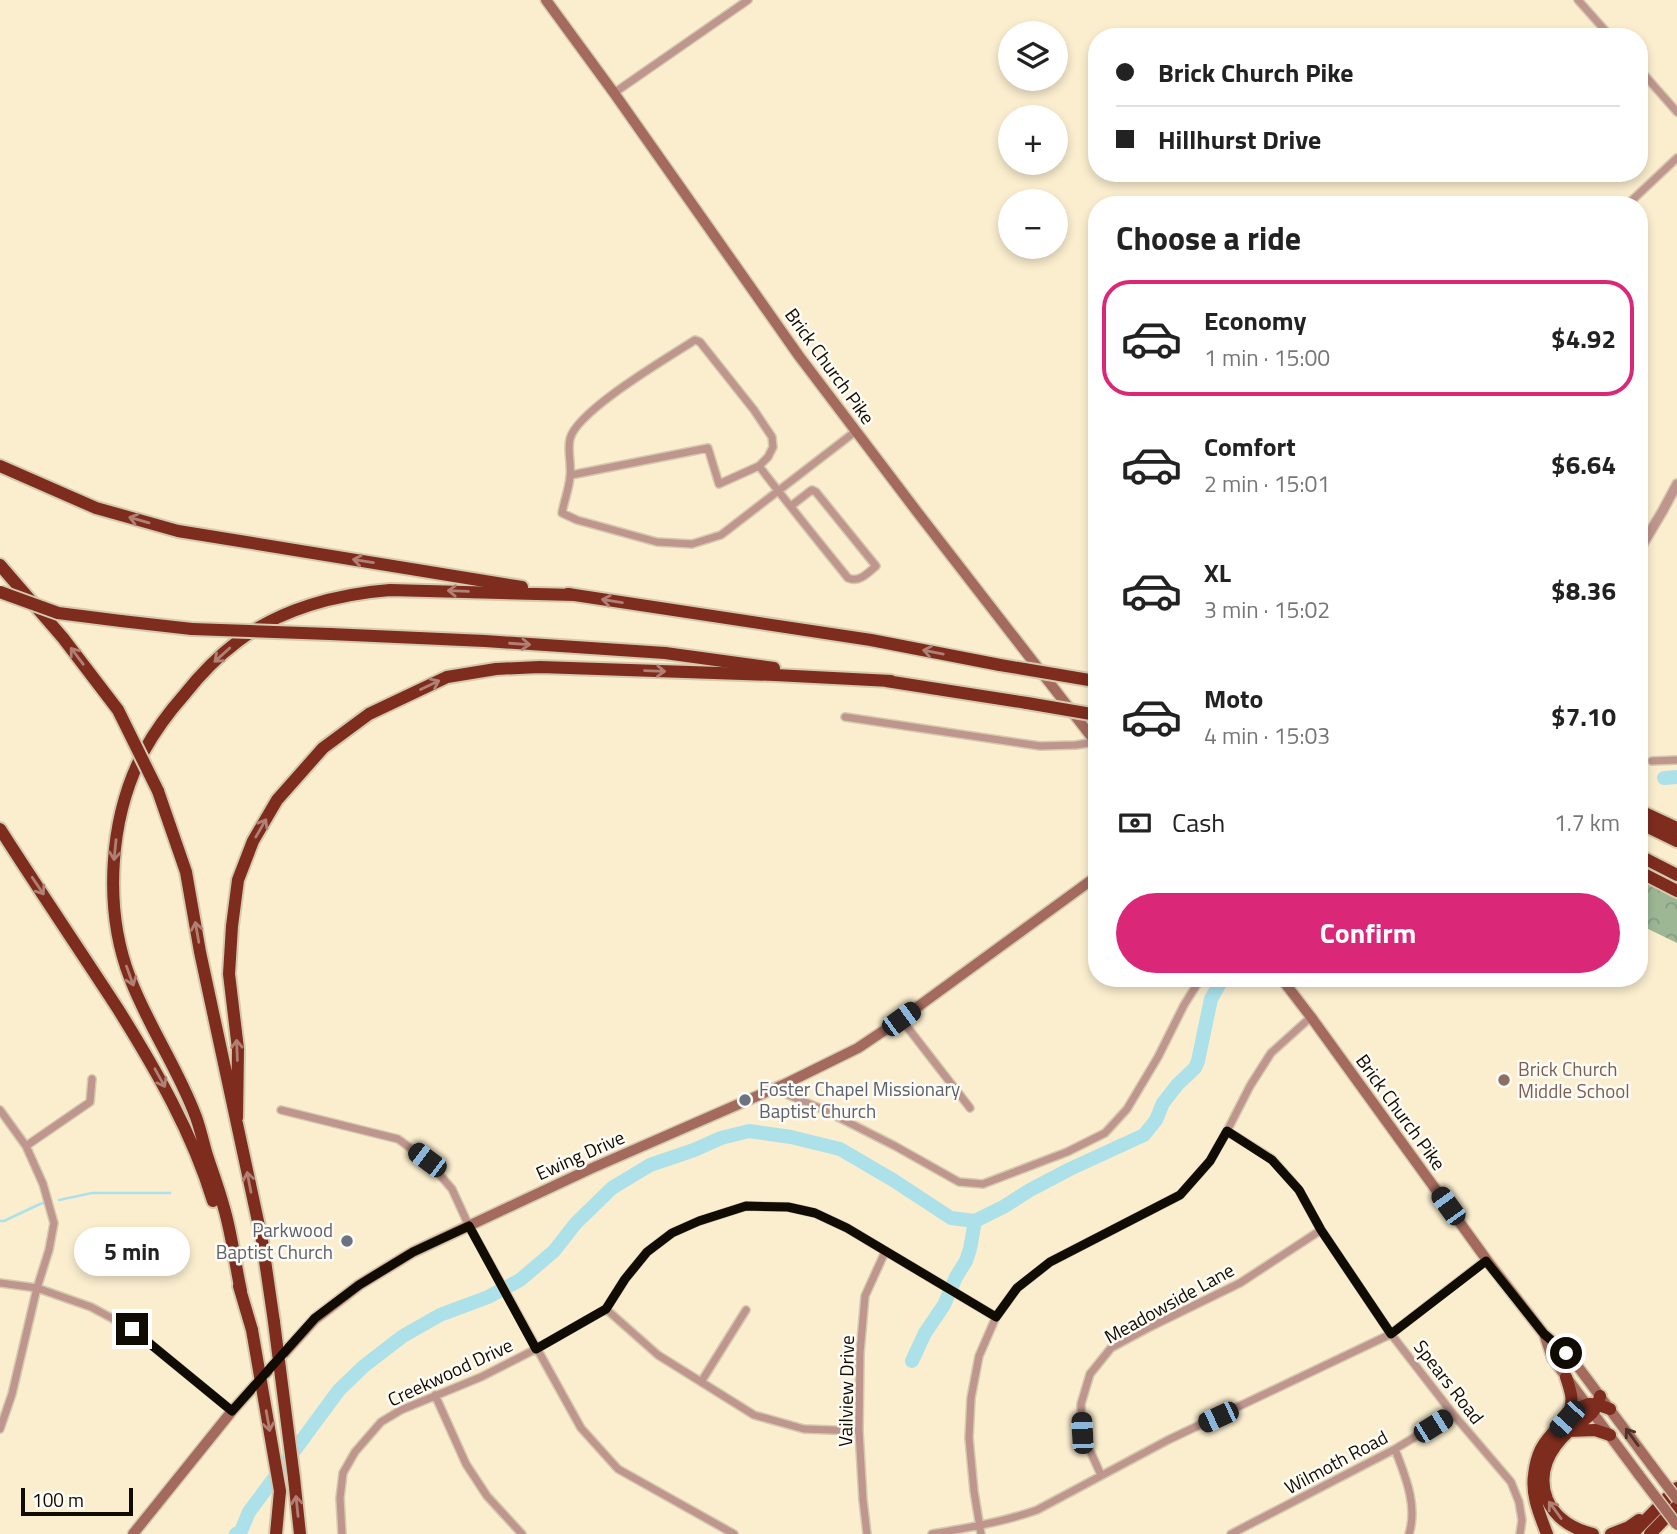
<!DOCTYPE html>
<meta charset="utf-8">
<style>
:root{--surface:#fff;--page:#f6f6f6;--text:#222;--muted:#767676;--line:#e0e0e0;--accent:#db2777}
body{margin:0;font-family:"Titillium Web",sans-serif;background:var(--page);color:var(--text);height:100vh;display:flex;flex-direction:column;font-size:26px;white-space:nowrap}
*{box-sizing:border-box;margin:0}
p{font-size:23px;color:var(--muted)}
.icon{flex:none;width:38px;height:38px;fill:none;stroke:currentColor;stroke-width:2;stroke-linecap:round;stroke-linejoin:round}
.map{position:relative;flex:1;overflow:hidden}
.drawer{position:absolute;left:1088px;top:196px;width:560px;height:791px;display:flex;flex-direction:column;background:var(--surface);border-radius:28px;box-shadow:0 4px 10px #0003}
.drawer>*{flex:none}
.top-card{position:absolute;left:1088px;top:28px;width:560px;height:154px;border-radius:28px;box-shadow:0 4px 10px #0003;display:grid;align-content:center;height:154px;padding:0 28px;background:var(--surface)}
.controls{position:absolute;left:998px;top:21px;display:grid;gap:14px}
.controls a{display:grid;place-items:center;width:70px;height:70px;border-radius:50%;background:var(--surface);box-shadow:0 4px 10px #0003;font-size:35px}
.scale{position:absolute;left:21px;bottom:18px;width:112px;box-sizing:border-box;padding-left:7px;border:4px solid #100c03;border-top:0;font-size:19px;line-height:24px;white-space:nowrap;color:#100c03;-webkit-text-stroke:5px #fffcf6;paint-order:stroke}
.end{position:absolute;width:32px;height:32px;margin:-16px;border:9px solid #100c03;background:#fff;box-shadow:0 0 0 4px #fff}
.from{border-radius:50%}
.bubble{position:absolute;height:49px;border-radius:24px;background:var(--surface);box-shadow:0 4px 10px #0003;font-size:23px;font-weight:700;line-height:49px;text-align:center}
.car{position:absolute;width:21px;height:42px;margin:-21px -10px;border-radius:9px;box-shadow:0 0 5px 2px #0007;background:linear-gradient(#222 24%,#8ab4d8 0 40%,#222 0 76%,#8ab4d8 0 86%,#222 0)}
.top-card b{display:flex;align-items:center;gap:24px;height:66px;font-size:26px}
.top-card b+b{border-top:2px solid var(--line)}
.top-card i{width:18px;height:18px;background:var(--text)}
ul{padding:0;list-style:none}
li{display:flex;align-items:center;gap:21px;height:116px;margin:0 14px 10px;padding:0 14px;border:4px solid transparent;border-radius:28px}
li div{flex:1}
li b{display:block;font-size:26px}
li em{font-style:normal;font-weight:700}
li.current{border-color:var(--accent)}
li>.icon{width:63px;height:63px;stroke-width:1.5}
h2{padding:0 28px;font-size:32px;line-height:84px}
.pay{display:flex;align-items:center;gap:18px;height:77px;padding:0 28px;font-size:26px}
.pay p{margin-inline-start:auto}
.action{display:flex;gap:14px;margin-top:auto;padding:14px 28px}
.action a{flex:1;height:80px;border-radius:42px;background:var(--accent);color:#fff;font-size:28px;font-weight:700;line-height:80px;text-align:center}
.map>svg:first-child{display:block}
</style>
<div class="map">
<svg width="1677" height="1534" viewBox="0 0 1677 1534">
<defs>
<pattern id="forest-crowns" width="20" height="18" patternUnits="userSpaceOnUse" patternTransform="scale(1.75)"><rect width="20" height="18" fill="#9db795"/><path d="M2 6a3 3 0 1 1 6 0M12 15a3 3 0 1 1 6 0" fill="none" stroke="#869c7f"/></pattern>
</defs>
<rect width="100%" height="100%" fill="#fbeecf"/>
<path fill="url(#forest-crowns)" d="M1640,877l37,19v47l-37,-18z"/>
<g fill="none" stroke-linecap="round" stroke-linejoin="round">
<path stroke="#ace1ea" stroke-width="2.5" d="M59,1200l33,-7h78
M0,1221h4l36,-17 7,-2"/>
<path stroke="#ace1ea" stroke-width="14" d="M1664,778l13,-1
M912,1361l13,-28 19,-28 12,-28 10,-16 4,-12 5,-28
M236,1534l5,-3 8,-19 90,-122 25,-24 39,-30 37,-21 48,-18 32,-17 34,-29 22,-28 36,-35 38,-23 44,-15 27,-12 28,-7 42,6 49,12 53,31 58,38 24,3 30,-15 25,-16 40,-21 74,-34 12,-15 7,-17 15,-19 17,-16 3,-7 13,-62 12,-21"/>
<defs>
<path id="minor" d="M1578,0l33,37
M1640,70l37,42
M614,93l134,-93
M1627,205l50,-47
M571,475l137,-27 11,36 40,-18
M791,506l18,-14 3,-2 4,2 60,74c-8,7 -17,17 -28,12 -30,-37 -60,-74 -89,-112l9,-9 5,-10 -1,-10 -18,-27 -54,-68 -5,-2c-26,17 -119,71 -125,99 -3,12 2,26 0,38 -1,12 -6,24 -8,36l15,7 80,22 35,2 29,-9 135,-104
M845,717l195,29 36,-1 19,-3
M1652,761l25,-1
M901,1019l69,89
M774,1089l48,20 73,37 64,36 24,2 84,-32 38,-19 22,-24 31,-52 26,-52 17,-27
M0,1110l26,36 17,38 11,39 -5,27 -12,38 -25,106 -12,35
M281,1110l117,29 29,21 25,29 17,37 112,202 37,41 116,65
M1227,1131l45,28 27,31 22,40 70,104 62,80 58,68 8,20 3,18 -2,14
M26,1146l64,-44 2,-23
M0,1283l37,5 54,19 41,22 100,82
M606,1309l52,46 96,60 50,14 55,2
M701,1382l45,-72
M435,1395l31,69 21,32 35,38
M1395,1449c10,27 23,56 14,85
M1101,1475l-19,-42 -1,-29 9,-30 21,-26 39,-21 90,-44 81,-53
M342,1534l-2,-36 3,-25 12,-21 26,-30 20,-12 80,-33 55,-28 70,-40 19,-30 22,-27 25,-19 27,-12 47,-15 42,1 27,6 32,15 149,89
M867,1534l-4,-34 -4,-69 1,-78 5,-57 20,-44
M932,1534c35,-6 71,-12 105,-24l131,-70 223,-106 95,-74
M981,1534l-7,-43 -5,-53 2,-40 8,-42 17,-39 21,-29 33,-26 130,-67 30,-34 17,-30 23,-45 21,-33 40,-36
M1231,1534l164,-85 58,-35"/>
<path id="tertiary" d="M1640,549l22,-37 15,-28"/>
<path id="secondary" d="M546,0l68,93 185,263 119,157 179,231
M1281,978l30,39 178,246 55,71 26,22 82,110
M1544,1334l8,24 87,117
M133,1534l99,-123 83,-92 44,-34 54,-33 177,-83 197,-86 71,-35 43,-29 196,-143"/>
<path id="motorway" d="M0,466l96,42 82,23 344,56
M0,565l63,73 55,72
M568,594l303,46 129,25
M121,621l71,8
M330,634l155,7 180,12 109,15
M886,681l141,22
M158,791l28,81 14,80 62,288 12,82
M1640,811l37,17
M1640,823l37,18
M0,829c39,61 79,120 118,180 38,61 74,123 95,192
M1640,856l37,19
M1640,872l37,19
M237,1118l1,-69 -9,-75 3,-48 6,-46 15,-39 24,-41 46,-52 46,-34 78,-37 49,-8 44,-2 235,8 116,6
M239,1286l13,44
M241,1291c-6,-27 -9,-56 -17,-83 -5,-19 -12,-37 -18,-56 -3,-11 -6,-24 -10,-35 -18,-49 -48,-91 -66,-139 -27,-70 -21,-161 14,-227 11,-20 25,-39 40,-56 15,-19 33,-38 53,-53 43,-33 100,-48 153,-52l185,5
M1566,1377c6,18 8,23 1,41
M1569,1431l26,-1 15,5
M294,1478l6,56
M276,1534l4,-43
M1547,1534c-7,-19 -16,-38 -13,-59 1,-9 3,-18 7,-26 6,-12 35,-43 48,-45 8,-1 14,3 21,5
M1593,1534c-20,-5 -38,-16 -46,-35 -10,-26 2,-50 22,-68 14,-12 27,-15 31,-35
M1611,1534l18,-7 10,-7
M1632,1534l45,-46
M1650,1534l27,-28"/>
</defs>
<use href="#minor" stroke="#d5caae" stroke-width="10"/>
<use href="#tertiary" stroke="#d5caae" stroke-width="12"/>
<use href="#secondary" stroke="#d5caae" stroke-width="13"/>
<use href="#motorway" stroke="#d5caae" stroke-width="16"/>
<use href="#minor" stroke="#bf968d" stroke-width="7"/>
<use href="#tertiary" stroke="#bf968d" stroke-width="9"/>
<use href="#secondary" stroke="#a56a5e" stroke-width="10"/>
<use href="#motorway" stroke="#7d2c1e" stroke-width="12"/>
<defs>
<path id="secondary-bridge" d="M1652,1466l25,33
M1639,1475l38,50"/>
<path id="motorway-bridge" d="M0,592l58,21 63,8
M192,629l138,5
M1000,665l89,15
M1027,703l70,12
M118,710l40,81
M274,1322l20,156
M252,1330l28,161"/>
</defs>
<use href="#secondary-bridge" stroke="#d5caae" stroke-width="13" stroke-linecap="butt"/>
<use href="#motorway-bridge" stroke="#d5caae" stroke-width="16" stroke-linecap="butt"/>
<use href="#secondary-bridge" stroke="#a56a5e" stroke-width="10"/>
<use href="#motorway-bridge" stroke="#7d2c1e" stroke-width="12"/>
</g>
<defs><path id="oneway-shaft" d="M-6 0H5M1.5-3L5.5 0L1.5 3" fill="none" stroke-width="1.6" stroke-linecap="round" stroke-linejoin="round" transform="scale(1.75)"/></defs>
<g stroke="#b17f74">
<use href="#oneway-shaft" transform="translate(139 520) rotate(-164)"/>
<use href="#oneway-shaft" transform="translate(363 561) rotate(-171)"/>
<use href="#oneway-shaft" transform="translate(458 591) rotate(-178)"/>
<use href="#oneway-shaft" transform="translate(612 601) rotate(-171)"/>
<use href="#oneway-shaft" transform="translate(520 644) rotate(4)"/>
<use href="#oneway-shaft" transform="translate(933 652) rotate(-169)"/>
<use href="#oneway-shaft" transform="translate(222 655) rotate(138)"/>
<use href="#oneway-shaft" transform="translate(77 656) rotate(-127)"/>
<use href="#oneway-shaft" transform="translate(655 671) rotate(2)"/>
<use href="#oneway-shaft" transform="translate(430 685) rotate(-25)"/>
<use href="#oneway-shaft" transform="translate(261 828) rotate(-60)"/>
<use href="#oneway-shaft" transform="translate(115 850) rotate(96)"/>
<use href="#oneway-shaft" transform="translate(38 886) rotate(56)"/>
<use href="#oneway-shaft" transform="translate(197 932) rotate(-100)"/>
<use href="#oneway-shaft" transform="translate(130 976) rotate(70)"/>
<use href="#oneway-shaft" transform="translate(237 1050) rotate(-92)"/>
<use href="#oneway-shaft" transform="translate(160 1078) rotate(61)"/>
<use href="#oneway-shaft" transform="translate(249 1182) rotate(-101)"/>
<use href="#oneway-shaft" transform="translate(268 1421) rotate(80)"/>
<use href="#oneway-shaft" transform="translate(297 1506) rotate(-96)"/>
<use href="#oneway-shaft" transform="translate(1555 1510) rotate(-126)"/>
</g>
<use stroke="#4c3227" href="#oneway-shaft" transform="translate(1632 1437) rotate(-126)"/>
<g fill="none" stroke-linecap="round" stroke-linejoin="round">
<path stroke="#100c03" stroke-width="9" d="M132,1329l100,82 83,-93 44,-33 54,-33 56,-26 67,123 70,-40 19,-30 22,-27 25,-19 27,-12 47,-15 42,1 27,6 32,15 149,89 21,-29 33,-26 130,-67 30,-34 17,-30 45,29 27,30 22,40 70,104 95,-73 58,73 22,19"/>
</g>
<circle fill="#8d6e63" stroke="#fffcf6" stroke-width="2.5" cx="1504" cy="1080" r="7"/>
<g fill="#6b7280" stroke="#fffcf6" stroke-width="2.5">
<circle cx="745" cy="1100" r="7"/>
<circle cx="347" cy="1241" r="7"/>
</g>
<g text-anchor="middle" stroke-width="5" stroke-linejoin="round" paint-order="stroke">
<g font-size="19" fill="#100c03" stroke="#fffcf6">
<text transform="translate(830 366) rotate(54)" y="7">Brick Church Pike</text>
<text transform="translate(1401 1112) rotate(54)" y="7">Brick Church Pike</text>
<text transform="translate(580 1155) rotate(-24)" y="7">Ewing Drive</text>
<text transform="translate(1169 1303) rotate(-29)" y="7">Meadowside Lane</text>
<text transform="translate(450 1372) rotate(-25)" y="7">Creekwood Drive</text>
<text transform="translate(1449 1382) rotate(52)" y="7">Spears Road</text>
<text transform="translate(846 1391) rotate(-89)" y="7">Vailview Drive</text>
<text transform="translate(1336 1462) rotate(-28)" y="7">Wilmoth Road</text>
</g>
<g font-size="19" fill="#785e54" stroke="#fffcf6" text-anchor="start">
<text x="1518" y="1076">Brick Church<tspan x="1518" dy="22">Middle School</tspan></text>
</g>
<g font-size="19" fill="#5b616d" stroke="#fffcf6" text-anchor="start">
<text x="759" y="1096">Foster Chapel Missionary<tspan x="759" dy="22">Baptist Church</tspan></text>
<text x="333" y="1237" text-anchor="end">Parkwood<tspan x="333" dy="22">Baptist Church</tspan></text>
</g>
</g>
</svg>
<div class="controls">
<a><svg class="icon" aria-label="layers" viewBox="0 0 24 24"><path d="M12 4l9 5-9 5-9-5zM3 14l9 5 9-5"/></svg></a>
<a>+</a>
<a>−</a>
</div>
<div class="scale">100 m</div>
<i class="end from" style="left:1566px;top:1353px"></i>
<i class="end" style="left:132px;top:1329px"></i>
<div class="bubble" style="left:74px;top:1227px;width:116px">5 min</div>
<i class="car" style="left:901px;top:1019px;rotate:54deg"></i>
<i class="car" style="left:427px;top:1160px;rotate:307deg"></i>
<i class="car" style="left:1448px;top:1206px;rotate:324deg"></i>
<i class="car" style="left:1218px;top:1417px;rotate:245deg"></i>
<i class="car" style="left:1567px;top:1419px;rotate:222deg"></i>
<i class="car" style="left:1433px;top:1426px;rotate:58deg"></i>
<i class="car" style="left:1082px;top:1433px;rotate:357deg"></i>
<div class="top-card">
<b><i class="from"></i>Brick Church Pike</b>
<b><i></i>Hillhurst Drive</b>
</div>
<section class="drawer">
<h2>Choose a ride</h2>
<ul>
<li class="current"><svg class="icon" aria-label="car" viewBox="0 0 24 24"><path d="M5 17H2v-5l4-1 3-4h7l3 4 3 1v5h-3M9 17h6M6 11h13"/><circle cx="7" cy="17" r="2"/><circle cx="17" cy="17" r="2"/></svg><div><b>Economy</b><p>1 min · 15:00</p></div><em>$4.92</em></li>
<li><svg class="icon" aria-label="car" viewBox="0 0 24 24"><path d="M5 17H2v-5l4-1 3-4h7l3 4 3 1v5h-3M9 17h6M6 11h13"/><circle cx="7" cy="17" r="2"/><circle cx="17" cy="17" r="2"/></svg><div><b>Comfort</b><p>2 min · 15:01</p></div><em>$6.64</em></li>
<li><svg class="icon" aria-label="car" viewBox="0 0 24 24"><path d="M5 17H2v-5l4-1 3-4h7l3 4 3 1v5h-3M9 17h6M6 11h13"/><circle cx="7" cy="17" r="2"/><circle cx="17" cy="17" r="2"/></svg><div><b>XL</b><p>3 min · 15:02</p></div><em>$8.36</em></li>
<li><svg class="icon" aria-label="car" viewBox="0 0 24 24"><path d="M5 17H2v-5l4-1 3-4h7l3 4 3 1v5h-3M9 17h6M6 11h13"/><circle cx="7" cy="17" r="2"/><circle cx="17" cy="17" r="2"/></svg><div><b>Moto</b><p>4 min · 15:03</p></div><em>$7.10</em></li>
</ul>
<div class="pay"><svg class="icon" aria-label="cash" viewBox="0 0 24 24"><path d="M3 7h18v10H3z"/><circle cx="12" cy="12" r="2"/></svg>Cash<p>1.7 km</p></div>
<div class="action"><a>Confirm</a></div>
</section>
</div>
